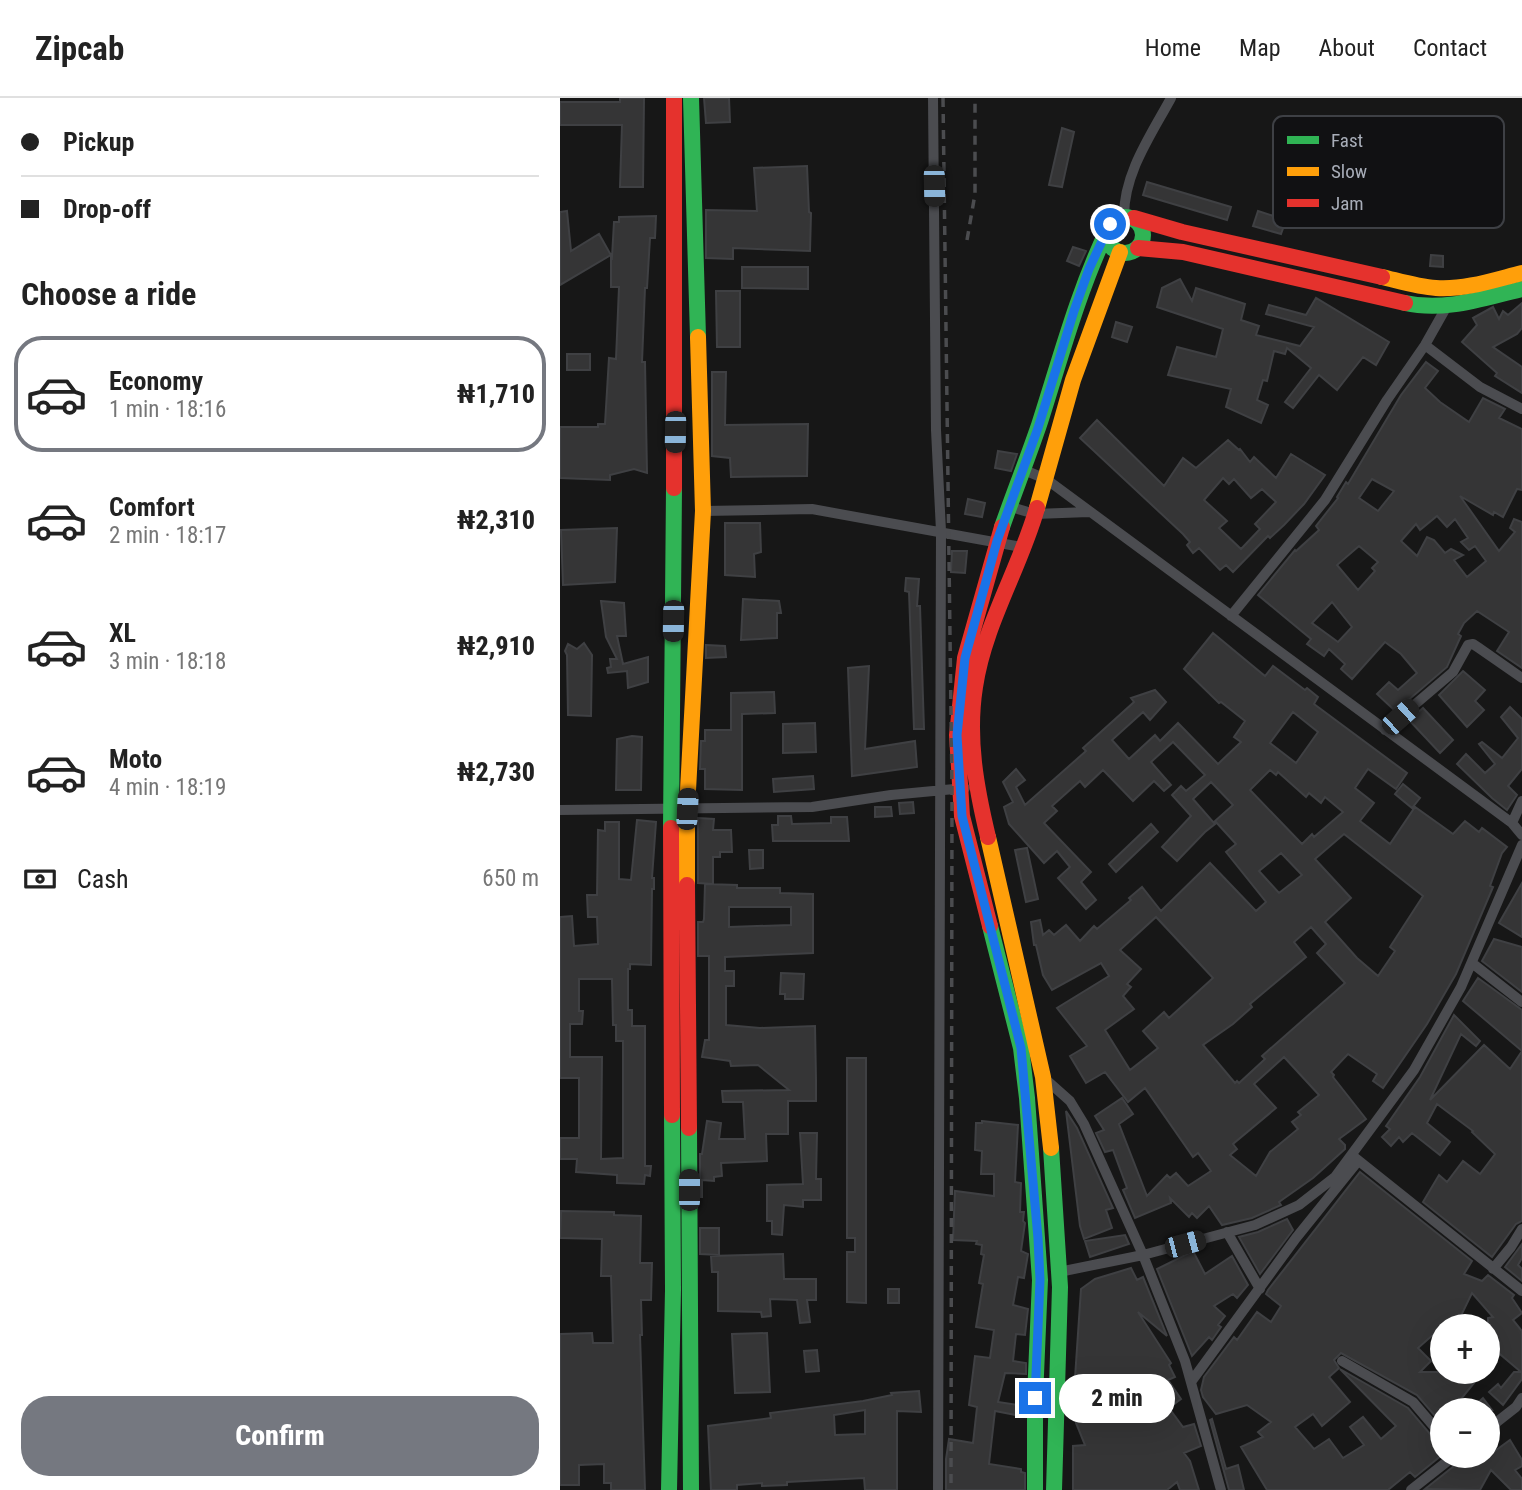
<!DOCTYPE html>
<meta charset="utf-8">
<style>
:root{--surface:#fff;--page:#f6f6f6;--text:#222;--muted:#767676;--line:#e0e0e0;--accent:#757880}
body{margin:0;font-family:"Roboto Condensed",sans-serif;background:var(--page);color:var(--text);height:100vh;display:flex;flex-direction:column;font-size:26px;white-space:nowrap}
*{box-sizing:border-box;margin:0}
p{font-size:23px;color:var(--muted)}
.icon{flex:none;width:38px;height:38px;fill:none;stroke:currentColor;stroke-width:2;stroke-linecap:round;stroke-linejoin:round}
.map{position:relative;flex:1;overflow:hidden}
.drawer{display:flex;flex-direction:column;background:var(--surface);width:560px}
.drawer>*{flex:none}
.guide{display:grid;align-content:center;height:154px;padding:0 21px;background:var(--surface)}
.tools{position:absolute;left:870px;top:1216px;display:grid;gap:14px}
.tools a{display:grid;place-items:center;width:70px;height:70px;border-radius:50%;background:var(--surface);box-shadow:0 7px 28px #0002;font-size:35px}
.end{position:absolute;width:32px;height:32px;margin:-16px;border:9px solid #1a73e8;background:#fff;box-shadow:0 0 0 4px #fff}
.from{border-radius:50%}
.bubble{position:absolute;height:49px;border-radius:24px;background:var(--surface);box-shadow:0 7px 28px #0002;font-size:23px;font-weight:800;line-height:49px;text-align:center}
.car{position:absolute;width:21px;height:42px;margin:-21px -10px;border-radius:9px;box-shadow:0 0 5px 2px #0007;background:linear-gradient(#222 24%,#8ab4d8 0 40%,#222 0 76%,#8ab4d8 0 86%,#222 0)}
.guide b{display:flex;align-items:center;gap:24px;height:66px;font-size:26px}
.guide b+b{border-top:2px solid var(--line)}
.guide i{width:18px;height:18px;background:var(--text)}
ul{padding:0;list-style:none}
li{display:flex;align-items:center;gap:21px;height:116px;margin:0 14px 10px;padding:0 7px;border:4px solid transparent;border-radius:28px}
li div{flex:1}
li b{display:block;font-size:26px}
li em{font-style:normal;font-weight:800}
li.selected{border-color:var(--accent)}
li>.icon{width:63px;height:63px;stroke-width:1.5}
h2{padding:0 21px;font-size:32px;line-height:84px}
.pay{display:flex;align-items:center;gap:18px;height:77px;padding:0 21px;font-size:26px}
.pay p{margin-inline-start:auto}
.action{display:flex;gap:14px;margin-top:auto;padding:14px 21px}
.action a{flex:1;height:80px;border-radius:28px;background:var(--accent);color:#fff;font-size:28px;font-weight:800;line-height:80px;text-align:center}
header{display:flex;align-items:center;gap:42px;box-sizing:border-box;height:98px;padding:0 35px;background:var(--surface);border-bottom:2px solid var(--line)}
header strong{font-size:33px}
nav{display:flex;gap:38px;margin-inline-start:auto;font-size:24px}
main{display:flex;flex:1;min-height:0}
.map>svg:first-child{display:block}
</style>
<header>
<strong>Zipcab</strong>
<nav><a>Home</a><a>Map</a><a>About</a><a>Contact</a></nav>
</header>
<main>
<section class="drawer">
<div class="guide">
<b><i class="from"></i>Pickup</b>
<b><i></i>Drop-off</b>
</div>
<h2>Choose a ride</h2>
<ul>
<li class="selected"><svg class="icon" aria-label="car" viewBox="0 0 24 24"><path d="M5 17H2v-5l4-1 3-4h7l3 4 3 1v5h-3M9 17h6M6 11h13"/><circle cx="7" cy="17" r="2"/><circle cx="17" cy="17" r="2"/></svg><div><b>Economy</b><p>1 min · 18:16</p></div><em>₦1,710</em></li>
<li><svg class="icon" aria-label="car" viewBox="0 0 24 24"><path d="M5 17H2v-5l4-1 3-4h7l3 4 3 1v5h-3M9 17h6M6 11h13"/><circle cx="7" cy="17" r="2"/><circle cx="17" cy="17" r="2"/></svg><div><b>Comfort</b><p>2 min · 18:17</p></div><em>₦2,310</em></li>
<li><svg class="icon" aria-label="car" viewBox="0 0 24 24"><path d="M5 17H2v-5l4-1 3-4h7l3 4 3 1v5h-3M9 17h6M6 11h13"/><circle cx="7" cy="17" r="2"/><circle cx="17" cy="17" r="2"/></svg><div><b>XL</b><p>3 min · 18:18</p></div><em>₦2,910</em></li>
<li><svg class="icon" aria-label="car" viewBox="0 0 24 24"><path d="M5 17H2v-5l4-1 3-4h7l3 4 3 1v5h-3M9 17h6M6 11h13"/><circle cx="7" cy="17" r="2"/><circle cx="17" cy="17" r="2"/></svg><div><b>Moto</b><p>4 min · 18:19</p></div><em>₦2,730</em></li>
</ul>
<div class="pay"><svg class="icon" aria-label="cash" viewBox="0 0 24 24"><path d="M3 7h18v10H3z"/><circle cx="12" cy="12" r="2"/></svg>Cash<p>650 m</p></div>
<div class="action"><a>Confirm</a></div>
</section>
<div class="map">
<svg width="962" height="1392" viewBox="0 0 962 1392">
<rect width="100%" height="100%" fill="#171717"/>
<path fill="#353536" stroke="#3f4043" stroke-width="2" fill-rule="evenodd" d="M60,0h24l-1,89h-23l2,-62h-62v-23h60z
M144,0h25l1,24 -24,1z
M502,30l12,4 -12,55 -13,-2z
M247,68l2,46 2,1 -1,38 -77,-3v11l-27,-1v-48l51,1 -3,-43z
M587,84l84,25 -4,13 -84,-25z
M7,113l4,40 28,-17 13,23 2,-35h5v-5l37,-1 -1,22h-5l-3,50h-2l-3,74h3l2,111 -13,-4 -24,6v5l-50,-2v-51h38v-3h7l4,-66 7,1 3,-72h-8v-32l-51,30v-73z
M698,113l28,9 -5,14 -28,-8z
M513,149l13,4 -7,15 -12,-5z
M871,157l12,1v11l-13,-1z
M182,169h66v22l-66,-1z
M620,181l12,22 4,-13 49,16 -4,16 18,6 -3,9 44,11 14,-19 -48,-13 3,-9 37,10 10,-17 73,44 -13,23 -13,-8 -26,33 -18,-15 -26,33 -8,-6 26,-34 -24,-20 -2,6 -11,-3 -7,30 -4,-1 -6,20 11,5 -7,18 -35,-16 5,-18 -63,-14 9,-28 39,10 7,-28 -66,-22 5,-19z
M156,193h24v56h-23z
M962,205v25l-5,6 -24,13 29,20v26l-27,-17 2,-3 -35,-31 15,-17 -4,-7 20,-11 6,12 4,-8 5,4z
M556,224l16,5 -5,15 -15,-5z
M7,256h23v16h-23z
M866,264l12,9 -13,17 15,14 29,20 14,-24 22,11 -6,9 23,11v61l-5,-1 -14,28 -9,-5 -1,3 -33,-19 39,55 16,-19 -5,-4 4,-9 8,3v146l-25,-17 12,-19 -32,-21 -13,12 -6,11 3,2 -14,31 -49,42 -2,-2 -3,2 -16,-15 12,-12 9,8 19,-17 -16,-19 -16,-12 -33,37 -11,-10 4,-5 -16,-15 -5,7 -17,-12 4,-5 -53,-44 37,-45 1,1 23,-21 -3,-4 22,-28 -1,-1 9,-15 2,2 53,-89zM812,381l22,12 -16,20 -19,-13zM877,418l10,11 8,-8 13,19 -7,4 8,8 6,-4 11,15 -19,16 -13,-17 9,-5 -12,-6 -6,4 -11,-13 -7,-3 -10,19 -16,-15 15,-17 4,6zM799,448l19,16 -6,6 3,3 -17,19 -21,-25zM772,504l20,25 -14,15 -26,-19z
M152,274h14l-1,53 83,-1 -1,52 -76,1 -1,-19 -18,-2z
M537,322l67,66 19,-28 13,10 32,-28 11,10 1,-1 10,13 4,-5 22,21 15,-24 34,21 -21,29 -20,21 -14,13 -2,-2 -35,36 -7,-7 -6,5 -21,-22 -6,5 -6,-8 3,-3 -7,-8 -103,-96zM663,380l6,6 5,-5 17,19 11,-9 14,13 -21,22 5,5 -19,20 -22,-21 8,-7 -23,-21z
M438,353l19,3 -6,17 -16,-3z
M408,401l17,4 -3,14 -17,-3z
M165,425h35l1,29 -7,2 1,23 -30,-2z
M57,430l-2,54 -52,3 -2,-55z
M392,453h15l-2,22 -14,-1z
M346,480l13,1 -2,27h3l4,123h-10l-5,-137 -4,-1z
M183,501l36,2 2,12h-4v25l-36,2z
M41,503l23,2 2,33h-9l6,28 25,-7v25l-20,6 -1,-17 -19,2 -1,-5 4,-1 -1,-8h7l-11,-22z
M653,535l52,43 8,-10 32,24 2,-2 11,9 -4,7 93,69 -11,16 -28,-20 -13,19 19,15 -14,18 30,23 25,-37 38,27 12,-13 14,11 3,-4 25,19 -5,6 -12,33 3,1 -37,87 -29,50 -44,64 -10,-7 4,-7 -29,-20 -17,18 3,3 -1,2 33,42 -27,20 6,6v4l-32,29 -34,24 2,3 -29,13 -30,7 -13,-19 -12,12 -5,-5 -3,4 -19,-19 1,5 -36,15 -12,-28 4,-2 -14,-38 -8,2 -9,-19 8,-3 -9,-14 27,-18 11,16 -14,10 28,72 20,-21 3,3 6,-5 12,13 23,-15 -13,-18 -5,4 -48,-69 -17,14 -23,-30 -19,11 -16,-27 17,-10 -30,-38 52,-32 -8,-13 -49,27 -9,-15 -7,-30h-2l-3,-23 9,-2 3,15 6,-5 5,5 12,-10 14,16 14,-15 3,3 34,-29 -2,-2 13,-11 19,24 49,-48 46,48 10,-9 -40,-50 10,-8 -21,-23 18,-16 -22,-23 -18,17 22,25 -10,8 -28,29 -15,-14 29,-31 -19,-21 9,-9 5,5 19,-16 -32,-33 -22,20 20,23 -7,6 -10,-10 -21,20 -30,-31 -18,17 -5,-6 -28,25 5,5 -13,12 47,49 -10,10 15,18 -10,9 -28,-31 12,-11 -13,-16 -13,12 -35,-39 -5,-17 9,-5 -10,-20 13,-13 9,11 -9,7 9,18 61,-54 -3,-3 51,-46 -3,-4 24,-8 11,12 -16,18 -7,-8 -31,28 17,19 26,-24 5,6 18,-18 40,41 23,-22 -7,-5 11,-16 -24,-19 -2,1 -35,-34zM733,614l25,20 -22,31 -26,-20zM710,672l6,5 2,-3 28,25 3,-4 12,10 4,-6 18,15 -29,25 -2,-3 -10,10 -52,-54zM784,736l79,62 -33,51 5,4 -17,25 -21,-18 -32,-36 26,-24 -36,-39zM721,755l21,22 -23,18 -20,-22zM596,819l57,61 -44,40 -5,-6 -21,19 15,17 -28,22 -25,-40 29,-21 -11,-13 8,-9 -4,-3 14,-15 -21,-19zM751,829l15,17 -9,9 28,30 -83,73 3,3 -26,24 -2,-2 -2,2 -32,-38 30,-21 19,-17 -2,-3 56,-47 -12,-15zM724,959l35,38 -21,17 3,3 -9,7 6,7 -28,23 -14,24 -26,-21 7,-6 -4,-5 43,-36 -22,-24z
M24,545l8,12 -1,61 -23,-1 -1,-60 -2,-4 3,-7 9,5z
M146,547l19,1 1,11 -20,1z
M309,568l-4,83 50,-8 2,26 -65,9 -4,-108z
M903,573l22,19 -10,11 9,9 -17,17 -28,-32z
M214,594l1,21 -33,1v76l-37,-1v-20h-5l1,-28h4v-11h26v-37z
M950,609l12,12v50l-14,17 9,9 -10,15 -15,-12 -35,-34 9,-10 19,19 10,-9 -16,-20 3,-2 20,16 16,-20 -17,-21z
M863,610l30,32 -13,13 -31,-33z
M255,625l1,29 -33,1v-29z
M72,638l10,1 -1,53h-25l1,-51z
M253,678l1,13 -40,3 -1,-13z
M843,686l17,14 -8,10 -17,-14z
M353,704l1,11 -14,1 -1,-11z
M315,709h16l1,9 -17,1z
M218,718h13l1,8 39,-1v-6h16l2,24h-76l-1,-16h6z
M138,720l16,1 -1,11h18l1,22h-12v5h-7v27l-15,-1z
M77,722l19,2 -4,56h2v11h-2l-1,76 -21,-1v5h-2v41h4v16h13v140h6l-1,10 -5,-1 -1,9 -27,-1v-8l-41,-3 1,-13h-17v-21h19v-60h-19v-161l12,-1 2,30 24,-2 -1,-27h-9l-1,-22h10l1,-65 7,1v-9h14v57l12,1zM19,881h33l1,46h3v16h7v117l-22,1 1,-102h-32v-33h12l1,-13h-4z
M591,726l7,8 -42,40 -7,-8z
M467,750l11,51 -12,3 -11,-52z
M189,752h14v18l-13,1z
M962,785v54l-23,-14z
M145,786l32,1v3h43v5l33,1v59l-88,4v14h9v15h-8v39l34,3 55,-2 1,54v21h-28v33h-22l1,27 -46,2 1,13 -8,1v4l-12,-1v17h-2v-43h2l5,-33 14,2 -2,16h26l-2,-37h-20l-1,-11 67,-1 -31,-25 -27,1 -1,-5 -28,-4 3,-17h4v-84h-11v-34h5l1,-3zM169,809h62v18l-62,2z
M934,841l28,8v45l-40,-31z
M221,875l23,1 -1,25h-18v-5h-5z
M918,880l44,32v41l-59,-50z
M894,917l26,26 -4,5 -15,-12 -31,66 54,-55 26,24 12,-18v170l-6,3 -24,33 -69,-55 16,-27 8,7 16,-21 17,13 15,-20 -23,-22 1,-1 -36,-27 -10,19 23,19 -10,13 -28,-22 -9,9 -4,-5 -8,9 -9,-9 8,-8 -4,-3 34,-49z
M287,960h19v245l-19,-1v-50h8v-14h-8z
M506,1013l11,17 36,80 -7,2 6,18 -28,11 -4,-13z
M422,1023l36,4 -3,57 6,1 -1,29h4l-1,9 2,2 -4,28 7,3 -4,24 -6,-1 -5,28 15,4 -3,26 -9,-1 -3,27 13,2v11l-21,-1 -7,29 27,4v11l-30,-6 -6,53 32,5v3l4,1v17h-79v-31l3,-20 24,4 4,-36 -8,-2 6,-49 15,2 4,-28 -18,-3 7,-43 -4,-1 5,-28 -3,-1 1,-9 -6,-1 1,-3 -24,-1 2,-49 39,5v-22h-13l1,-23 -7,-1 1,-27h6z
M240,1035h17l-1,46h5v21h-18v7l-19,-2 -2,30 -10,-1v-13h-5v-36l36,-1z
M800,1074l112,89 -8,13 18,7 6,-6 26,20 -2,3 10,15 -9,7 9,11v48l-19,26 -14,-13 9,-8 3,4 13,-16h7l-33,-28v-26l5,-1 -21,-24 -15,31 -6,-5 -33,29 13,13 -11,11h63l-26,32 -3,-3 -17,12 5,6v5l-25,-29 -76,-42 -7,7 5,8 -10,9 21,25 -28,24 -9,-12 -18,13 19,22 15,-10 14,19 21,-13 -14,-18 13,-10 18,22 15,-13 -56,-57 68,39 28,33 6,3v11l-27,22 -5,-5 -22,18h-121l-26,-43 22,-10 -5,-5 13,-10 -24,-17 -31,9 -13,-17 -2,-7 3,-13 30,-40 3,3 20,-28 14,10 10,-16 -15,-12 2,-4z
M1,1113l53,1v3l27,1 -1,47h12l-1,37h-10l1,35h-2l5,155h-34v-7h-7v-19l-25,1v20h-19v-151l32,-1 1,10h20l-2,-67h-10l1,-37 -42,-1z
M727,1121l6,11 -33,44 -21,-37 19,-5z
M140,1130h19v27l-19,-1z
M565,1137l4,9 -39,13 -5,-16z
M962,1146v14l-4,7 4,4v12l-17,-14z
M633,1153l12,23 27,-18 16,29 -11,13 -4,-4 -19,12 11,10 -7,9 3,2 -9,13 -3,-3 -17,19 -35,-87z
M223,1156l1,25h32v21h-9l3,22 -10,1 -3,-23 -27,-1 1,17 -9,1 -1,-5 -43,-1v-39h-6l-1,-16z
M571,1170l6,12 6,-3 24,59 -29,-24 33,51 -2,2 6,12 -7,3 13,19 -12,9 14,19 11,-3 7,22 -17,7 6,8 9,29h-19l-3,-8 -10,8h-94v-44l12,-1 -9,-22 -1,-25h3l-3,-20 6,-89 14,-10z
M328,1191h11v14h-11z
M207,1235l3,59 -35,1 -3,-59z
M257,1252l2,21 -13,1 -2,-21z
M359,1293l2,21 -24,-1v79h-32l-1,-12 -77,4v3l-25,1v-3l-25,2v5h-26l-3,-64 63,-8 -1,-5 93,-12 29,-6 -1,-2zM305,1312v24l-30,1 -1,-20z
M923,1300l9,12h-22z
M652,1321l14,50 12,-4 6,25h-15l-19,-70z
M950,1342l12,20v6l-7,4 7,9v11h-11l-20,-20 -11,20 -55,-1 34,-27 3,-6h26z"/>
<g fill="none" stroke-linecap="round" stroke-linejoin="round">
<path stroke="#4b4c50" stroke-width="10" d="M373,0l3,332 5,101 -3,959
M564,118c0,-43 27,-81 47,-118
M865,247l55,42 42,22
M464,372l22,9 466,344 10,12
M451,409l24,7 54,-2
M143,413l109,-2 209,38
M671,518l94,-116 62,-100 38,-55 22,-39
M825,632l68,-58 15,-27 5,-1 6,4 43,30
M0,712l252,-3 79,-12 74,-7
M952,725l10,-22
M912,865l50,39
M483,979l27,24 14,23 59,131 42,106 36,129
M794,1059l168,134
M667,1134l33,57
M933,1171l18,-22 11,-18
M499,1174l84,-17 112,-30 44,-20 36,-28 79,-107 47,-83 61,-142
M782,1263l71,41 29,34
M631,1284l105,-144 62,-77
M928,1331l28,-22 6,-9
M851,1392l43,-34"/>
<path stroke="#30b455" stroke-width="16" d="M131,0l7,239
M547 137a18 18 0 1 1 36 0a18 18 0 1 1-36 0Z
M845,205c40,9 78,-5 117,-14
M442,429c12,-34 25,-67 37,-102 21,-65 38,-131 68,-194
M111,730l3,-340
M430,828l31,122 6,50 13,182 -5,118v92
M129,1030l2,362
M491,1050l9,139 -6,203
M109,1392l4,-200 -1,-175"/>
<path stroke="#ff9f0a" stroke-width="16" d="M822,179c17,4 36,10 54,11 29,2 58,-8 86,-15
M477,410l36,-128 47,-128
M428,739l55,240 8,71
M127,787v-76l16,-298 -5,-174"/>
<path stroke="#e5322d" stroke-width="16" d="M114,0v390
M574,120l48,14 200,45
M578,150l45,4 222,51
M111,730l1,287
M428,739c-12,-50 -21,-99 -13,-150 9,-62 45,-119 62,-179
M127,787l2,243
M430,828l-28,-110 -5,-81 8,-77 37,-131"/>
<path stroke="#4b4c4f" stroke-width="3.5" stroke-dasharray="9 7" stroke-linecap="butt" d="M383,0l9,691 -1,701
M407,142l8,-46v-96"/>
</g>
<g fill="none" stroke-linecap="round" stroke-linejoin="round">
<path stroke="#1a73e8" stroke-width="9" d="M475,1300l5,-118 -2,-42 -17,-190 -59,-232 -5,-81 8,-77 32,-117 41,-113 36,-117 15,-42 21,-45"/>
</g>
<rect x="713" y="18" width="231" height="112" rx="10" fill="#111113" stroke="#3e4045" stroke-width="2"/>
<rect x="727" y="38" width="32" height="8" fill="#30b455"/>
<rect x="727" y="69" width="32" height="9" fill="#ff9f0a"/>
<rect x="727" y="101" width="32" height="8" fill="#e5322d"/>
<g font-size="19" fill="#a8adb8">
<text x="771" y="49">Fast</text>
<text x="771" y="80">Slow</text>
<text x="771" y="112">Jam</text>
</g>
</svg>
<div class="tools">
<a>+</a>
<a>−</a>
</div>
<i class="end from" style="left:550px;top:126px"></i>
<i class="end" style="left:475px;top:1300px"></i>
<div class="bubble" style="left:499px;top:1276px;width:116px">2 min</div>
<i class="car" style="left:374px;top:88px;rotate:179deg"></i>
<i class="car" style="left:115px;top:334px;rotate:181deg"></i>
<i class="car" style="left:113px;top:523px;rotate:181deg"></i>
<i class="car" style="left:840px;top:619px;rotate:48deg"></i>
<i class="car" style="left:127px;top:711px;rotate:3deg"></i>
<i class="car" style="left:129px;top:1092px;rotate:0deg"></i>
<i class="car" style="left:625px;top:1146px;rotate:75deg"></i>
</div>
</main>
